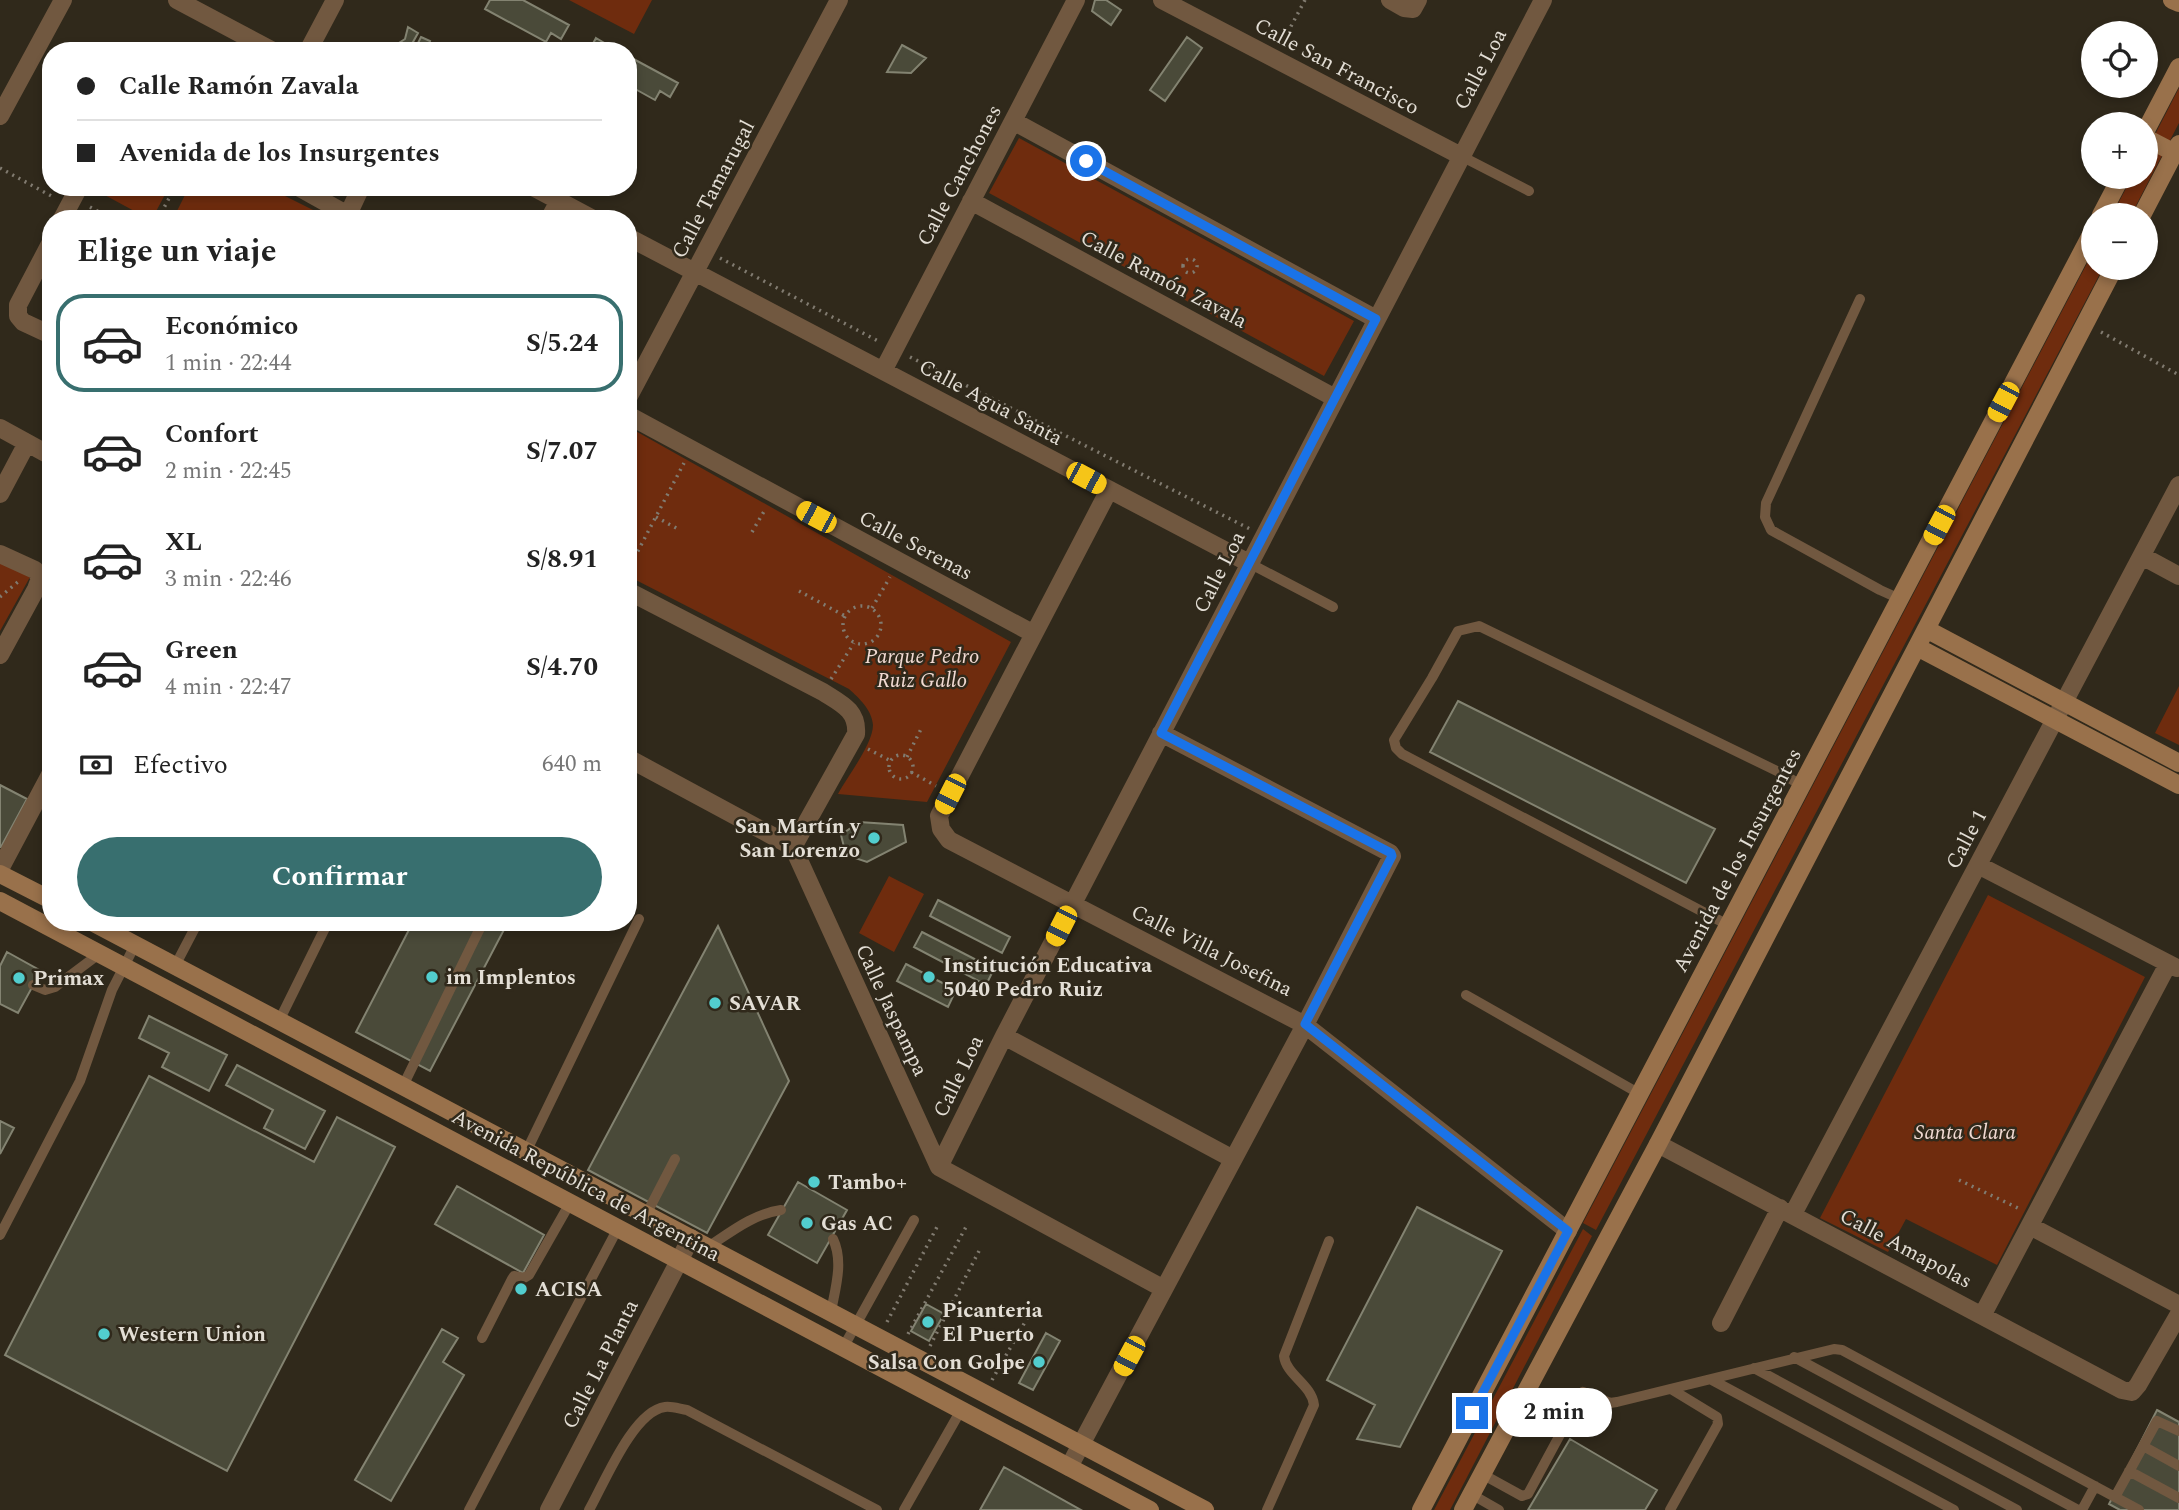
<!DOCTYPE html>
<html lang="es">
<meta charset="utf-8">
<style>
:root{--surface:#fff;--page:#f2f2f2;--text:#222;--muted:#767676;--line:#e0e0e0;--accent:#386f6f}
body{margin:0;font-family:Spectral,serif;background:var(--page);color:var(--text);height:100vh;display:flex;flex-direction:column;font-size:26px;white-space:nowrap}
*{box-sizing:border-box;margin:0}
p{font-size:23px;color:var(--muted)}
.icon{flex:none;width:38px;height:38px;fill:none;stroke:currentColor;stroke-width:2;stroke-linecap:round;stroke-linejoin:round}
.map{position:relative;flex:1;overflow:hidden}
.panel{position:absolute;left:42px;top:210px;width:595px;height:721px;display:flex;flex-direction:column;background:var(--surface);border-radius:28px;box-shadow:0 4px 10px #0003}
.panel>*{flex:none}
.guide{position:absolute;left:42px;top:42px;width:595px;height:154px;border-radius:28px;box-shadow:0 4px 10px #0003;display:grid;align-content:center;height:154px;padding:0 35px;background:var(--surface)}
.controls{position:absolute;left:2081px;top:21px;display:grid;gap:14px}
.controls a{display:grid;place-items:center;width:77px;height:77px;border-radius:50%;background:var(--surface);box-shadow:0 4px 10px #0003;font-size:35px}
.end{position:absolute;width:32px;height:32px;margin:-16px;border:9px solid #1a73e8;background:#fff;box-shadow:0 0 0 4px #fff}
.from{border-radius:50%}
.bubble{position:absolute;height:49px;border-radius:24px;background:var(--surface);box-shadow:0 4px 10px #0003;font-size:23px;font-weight:700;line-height:49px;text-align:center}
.car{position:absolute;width:21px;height:42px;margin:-21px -10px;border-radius:9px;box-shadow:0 0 5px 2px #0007;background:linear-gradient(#f5c518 24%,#345 0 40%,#f5c518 0 76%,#345 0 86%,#f5c518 0)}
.guide b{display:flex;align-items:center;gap:24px;height:66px;font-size:26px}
.guide b+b{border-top:2px solid var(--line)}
.guide i{width:18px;height:18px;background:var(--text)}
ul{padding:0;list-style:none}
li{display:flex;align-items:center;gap:21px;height:98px;margin:0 14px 10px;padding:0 21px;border:4px solid transparent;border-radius:28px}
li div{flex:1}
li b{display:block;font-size:26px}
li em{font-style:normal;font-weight:700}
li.current{border-color:var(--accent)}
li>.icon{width:63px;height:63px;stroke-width:1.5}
h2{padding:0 35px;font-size:32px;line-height:84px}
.pay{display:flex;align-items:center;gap:18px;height:77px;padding:0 35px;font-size:26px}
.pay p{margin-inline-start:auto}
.action{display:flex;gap:14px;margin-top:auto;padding:14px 35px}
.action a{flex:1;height:80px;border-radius:42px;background:var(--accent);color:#fff;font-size:28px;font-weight:700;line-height:80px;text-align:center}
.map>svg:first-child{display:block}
</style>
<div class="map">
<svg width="2179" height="1510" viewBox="0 0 2179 1510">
<rect width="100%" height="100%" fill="#30291b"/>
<path fill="#6f2c0e" d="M569,0h83l-18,34z
M2179,88v35l-48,92h-19l20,-38h14v-25z
M1019,138l335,183 -30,55 -335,-183z
M104,187h65l-17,32h-3l-48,-26z
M189,187h78l62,31 -156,1z
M2093,252v16h10l-507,962 -13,-7z
M632,429l379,213 -84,160 -89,-8c9,-17 35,-50 35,-69 -1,-15 -14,-27 -24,-36l-221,-113v-139z
M0,561l30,16 -30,54z
M2179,686v59l-24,-12z
M889,876l35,18 -30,58 -35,-19z
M1988,895l157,82 -148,288 -91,-46 -18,33 -68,-34z
M1583,1229l9,7 -142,274h-16z"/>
<path fill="#4a4a39" stroke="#838371" stroke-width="2" d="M490,0h33l46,25 -8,14 -10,-6 -5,9 -61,-33z
M1095,0h11l15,10 -10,15 -19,-14z
M408,27l10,6 -10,18h-13l4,-8 6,-4z
M421,37l9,4 -4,10h-12z
M1187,37l15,11 -37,53 -15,-11z
M596,38l22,13h-29z
M902,45l24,13 -15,15 -24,-1z
M628,56l50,27 -8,14 -10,-6 -5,9 -27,-15z
M1458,701l257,128 -29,54 -256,-131z
M0,785l27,14 -26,48h-1z
M859,822l44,3 3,17 -39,20 -21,-7 -5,-20z
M938,900l72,37 -8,16 -72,-37z
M413,922h95l-78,149 -74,-39z
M718,926l71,155 -82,152 -119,-63z
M922,932l72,37 -8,16 -72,-38z
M7,952l34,19 -23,42 -18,-9v-38z
M906,964l50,26 -8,17 -51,-26z
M149,1016l78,39 -18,36 -47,-24 7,-14 -30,-15z
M237,1065l88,46 -20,38 -41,-21 9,-18 -47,-25z
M149,1076l165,86 23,-45 58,30 -168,324 -222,-116z
M0,1121l14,7 -14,26z
M798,1182l49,28 -30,53 -49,-28z
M457,1186l87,49 -21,38 -88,-49z
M1417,1207l85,44 -102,196 -43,-8 18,-34 -48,-25z
M926,1304l18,10 -15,27 -18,-10z
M442,1329l16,9 -15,24 21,13 -73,126 -36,-21z
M1046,1333l14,8 -27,49 -14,-7z
M2157,1410l22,12v88h-59l-11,-6z
M1570,1439l87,51 -12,20h-117z
M1004,1467l77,43h-101z"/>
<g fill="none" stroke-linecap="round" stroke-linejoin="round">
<path stroke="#817b70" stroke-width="3.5" stroke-dasharray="2 5" stroke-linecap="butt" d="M1281,45l24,-45
M0,168l55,30
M90,207l22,12
M158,219l17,-32
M720,258l158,83
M1183 266a7 7 0 1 1 14 0a7 7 0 1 1-14 0Z
M2101,332l78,43
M910,357l340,172
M656,517l22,12
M752,532l14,-24
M628,570l56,-107
M799,591l46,25
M0,597l19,-16
M843 625a19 19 0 1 1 38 0a19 19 0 1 1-38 0Z
M872,608l18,-31
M831,679l23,-36
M868,749l23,12
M889 767a12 12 0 1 1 24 0a12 12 0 1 1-24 0Z
M907,757l15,-30
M911,772l25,14
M1959,1180l61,29
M887,1322l51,-97
M908,1334l59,-109
M930,1346l49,-95
M992,1380l37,-65"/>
<path stroke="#715840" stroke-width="10" d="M1461,156l68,35
M1860,299l-94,204 -1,14 6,13 109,60 20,9
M1249,563l84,44
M1728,925l-326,-171 -6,-6 -2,-8 38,-62 26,-47 21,-5 304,148 19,12
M175,966l23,-44
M33,985l12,5 10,-3 44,-33
M1466,995l174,99
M279,1021l49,-99
M403,1086l80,-164
M526,1152l113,-233
M646,1215l29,-56
M0,1235l80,-154 32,-91 23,-45
M708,1247c23,-15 45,-33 73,-37
M831,1312c4,-23 13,-50 2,-73
M482,1338l30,-59 2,-3 10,2 5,-3 41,-72
M843,1348l71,-128
M1794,1357l284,153
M1754,1368l263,142
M1712,1380l242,130
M2143,1446l36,20
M2129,1471l50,27
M1482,1474l40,22 6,-2 55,-102 27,11 7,-1 217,-53 8,1 297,160
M1471,1494l28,16
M2115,1497l42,-76 22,10
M469,1510l149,-282
M589,1510c15,-26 44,-99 76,-103 7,-1 15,2 22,3l190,100
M904,1510l57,-100
M1267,1510l47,-105c-2,-20 -28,-30 -30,-49l45,-115
M1670,1510l48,-86 -1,-7 -46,-28
M2082,1510l13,-24"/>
<path stroke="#715840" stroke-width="18" d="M177,0l96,51
M1162,0l299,156
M1390,0l14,8 9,1 5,-9
M308,51l27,-51
M0,116l63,-116
M1013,121l363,198
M298,187l50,28
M533,187l60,32
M971,201l364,197
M62,219l17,-32
M346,219l15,-32
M549,219l10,-18
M628,237l621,326
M51,242l-33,63v11l5,6 28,13
M883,371l193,-371
M628,398l211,-398
M628,415l406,219
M0,428l51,28
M1109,490l-170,326 2,13 8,11 356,185 263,206
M0,494l27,-51
M0,554l35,16 5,8 -4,11 -36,66
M2142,556l37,20
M628,591l195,101c17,11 35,18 33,42l-63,113
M628,758l165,89 146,320 225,122
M1978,865l199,103
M0,869l51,-96
M1004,1036l229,123
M1658,1144l464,246 10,2 6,-7 41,-71
M939,1167l65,-131 539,-1036
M1793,1214l386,-729
M2030,1226l149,79
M1983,1314l185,-350
M1721,1323l59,-115
M1069,1467l236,-442 87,-169 -2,-3 -229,-120"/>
<path stroke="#715840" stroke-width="18" d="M549,1510l142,-272"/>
<path stroke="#99714b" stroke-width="18" d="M2172,0l7,3
M2146,130l33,-63
M2146,138l29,15
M2101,215l20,-38
M2142,215l37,-71
M1926,629l253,134
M1917,647l262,138
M0,874l51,26
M0,901l1150,609
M92,922l1113,588
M1421,1510l672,-1279
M1463,1510l195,-366 456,-876"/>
</g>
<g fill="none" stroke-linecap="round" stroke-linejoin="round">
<path stroke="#1a73e8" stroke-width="9" d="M1086,161l290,158 -215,414 230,120 1,3 -87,168 263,207 -96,182"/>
</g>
<g fill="#52cdce" stroke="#30291b" stroke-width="2.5">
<circle cx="874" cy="838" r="7"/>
<circle cx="432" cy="977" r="7"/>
<circle cx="929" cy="977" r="7"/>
<circle cx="19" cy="978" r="7"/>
<circle cx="715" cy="1003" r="7"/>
<circle cx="814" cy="1182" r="7"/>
<circle cx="807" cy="1223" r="7"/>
<circle cx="521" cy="1289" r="7"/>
<circle cx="928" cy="1322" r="7"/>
<circle cx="104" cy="1334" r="7"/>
<circle cx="1039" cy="1362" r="7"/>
</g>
<g text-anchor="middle" stroke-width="5" stroke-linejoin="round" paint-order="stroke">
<g font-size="21" fill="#e3ded5" stroke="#30291b">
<text transform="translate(1337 66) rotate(28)" y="7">Calle San Francisco</text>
<text transform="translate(1480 69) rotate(-62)" y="7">Calle Loa</text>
<text transform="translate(959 175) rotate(-62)" y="7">Calle Canchones</text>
<text transform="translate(713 189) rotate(-62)" y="7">Calle Tamarugal</text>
<text transform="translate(1164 279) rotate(28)" y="7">Calle Ramón Zavala</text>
<text transform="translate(991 402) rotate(28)" y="7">Calle Agua Santa</text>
<text transform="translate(916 545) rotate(28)" y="7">Calle Serenas</text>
<text transform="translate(1219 572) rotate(-63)" y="7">Calle Loa</text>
<text transform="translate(1966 839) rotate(-62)" y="7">Calle 1</text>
<text transform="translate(1737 860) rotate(-62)" y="7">Avenida de los Insurgentes</text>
<text transform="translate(1212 950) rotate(27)" y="7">Calle Villa Josefina</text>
<text transform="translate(892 1010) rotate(65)" y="7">Calle Jaspampa</text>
<text transform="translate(958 1076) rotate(-64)" y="7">Calle Loa</text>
<text transform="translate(586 1185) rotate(28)" y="7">Avenida República de Argentina</text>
<text transform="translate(1906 1248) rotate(28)" y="7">Calle Amapolas</text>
<text transform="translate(600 1364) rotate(-63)" y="7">Calle La Planta</text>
</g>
<g font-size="21" font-style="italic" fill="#f1dad2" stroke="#30291b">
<text x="922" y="663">Parque Pedro<tspan x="922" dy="24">Ruiz Gallo</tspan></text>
<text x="1965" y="1139">Santa Clara</text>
</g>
<g font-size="21" font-weight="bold" fill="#e3ded5" stroke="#30291b" text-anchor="start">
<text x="860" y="833" text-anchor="end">San Martín y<tspan x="860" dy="24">San Lorenzo</tspan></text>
<text x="943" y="972">Institución Educativa<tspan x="943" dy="24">5040 Pedro Ruiz</tspan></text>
<text x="446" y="984">im Implentos</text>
<text x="33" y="985">Primax</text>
<text x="729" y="1010">SAVAR</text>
<text x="828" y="1189">Tambo+</text>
<text x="821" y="1230">Gas AC</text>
<text x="535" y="1296">ACISA</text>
<text x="942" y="1317">Picanteria<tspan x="942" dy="24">El Puerto</tspan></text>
<text x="118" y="1341">Western Union</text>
<text x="1025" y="1369" text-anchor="end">Salsa Con Golpe</text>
</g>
</g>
</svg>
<div class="controls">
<a><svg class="icon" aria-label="locate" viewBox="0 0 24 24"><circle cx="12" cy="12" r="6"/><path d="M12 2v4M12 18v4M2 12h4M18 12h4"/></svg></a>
<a>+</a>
<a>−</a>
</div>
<i class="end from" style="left:1086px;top:161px"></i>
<i class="end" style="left:1472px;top:1413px"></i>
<div class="bubble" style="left:1496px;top:1388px;width:116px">2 min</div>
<i class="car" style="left:2003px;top:402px;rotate:208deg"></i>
<i class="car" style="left:1086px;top:478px;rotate:118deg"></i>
<i class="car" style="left:816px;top:517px;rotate:298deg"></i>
<i class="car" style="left:1939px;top:525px;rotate:208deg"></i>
<i class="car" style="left:950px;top:794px;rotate:207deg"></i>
<i class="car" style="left:1061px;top:926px;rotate:207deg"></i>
<i class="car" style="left:1129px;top:1356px;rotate:208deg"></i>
<div class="guide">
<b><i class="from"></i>Calle Ramón Zavala</b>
<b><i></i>Avenida de los Insurgentes</b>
</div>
<section class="panel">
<h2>Elige un viaje</h2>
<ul>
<li class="current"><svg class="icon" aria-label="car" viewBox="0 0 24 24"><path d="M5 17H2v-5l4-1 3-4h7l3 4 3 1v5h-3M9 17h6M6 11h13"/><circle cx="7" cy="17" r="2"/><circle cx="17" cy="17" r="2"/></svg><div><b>Económico</b><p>1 min · 22:44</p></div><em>S/5.24</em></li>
<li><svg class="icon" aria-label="car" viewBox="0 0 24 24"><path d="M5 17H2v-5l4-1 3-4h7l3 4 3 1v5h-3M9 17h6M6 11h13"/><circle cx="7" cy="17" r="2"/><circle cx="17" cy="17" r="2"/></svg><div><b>Confort</b><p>2 min · 22:45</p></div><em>S/7.07</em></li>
<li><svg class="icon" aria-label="car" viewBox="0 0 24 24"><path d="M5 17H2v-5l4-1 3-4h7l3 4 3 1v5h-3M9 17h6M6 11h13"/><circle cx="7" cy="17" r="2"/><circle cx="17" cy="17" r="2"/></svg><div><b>XL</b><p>3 min · 22:46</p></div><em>S/8.91</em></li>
<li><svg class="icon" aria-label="car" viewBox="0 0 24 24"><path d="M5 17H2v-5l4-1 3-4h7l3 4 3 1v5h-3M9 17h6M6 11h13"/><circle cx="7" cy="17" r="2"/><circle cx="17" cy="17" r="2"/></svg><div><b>Green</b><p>4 min · 22:47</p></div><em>S/4.70</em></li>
</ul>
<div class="pay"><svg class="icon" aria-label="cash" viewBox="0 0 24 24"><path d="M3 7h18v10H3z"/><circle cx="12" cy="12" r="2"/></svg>Efectivo<p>640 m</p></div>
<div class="action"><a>Confirmar</a></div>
</section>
</div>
